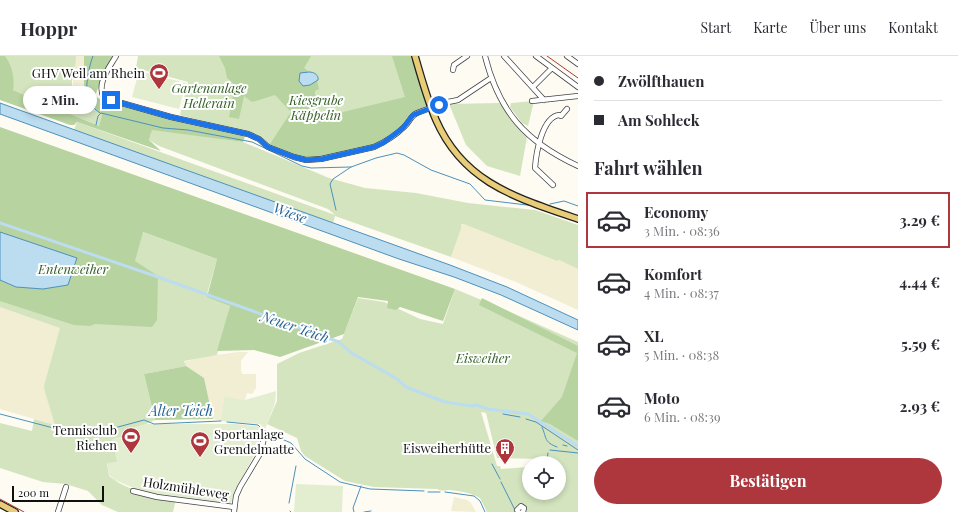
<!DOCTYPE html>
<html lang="de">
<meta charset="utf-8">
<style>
:root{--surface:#fff;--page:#f7f7f7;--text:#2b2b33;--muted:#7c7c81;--line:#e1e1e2;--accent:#ae373e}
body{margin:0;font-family:"Playfair Display",serif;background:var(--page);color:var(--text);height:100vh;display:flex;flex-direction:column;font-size:15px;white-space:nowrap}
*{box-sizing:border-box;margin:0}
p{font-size:13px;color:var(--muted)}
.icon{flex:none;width:22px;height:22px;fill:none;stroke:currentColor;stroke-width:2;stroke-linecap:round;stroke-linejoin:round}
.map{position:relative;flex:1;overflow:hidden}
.side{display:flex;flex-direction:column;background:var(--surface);width:380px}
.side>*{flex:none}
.top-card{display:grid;align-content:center;height:88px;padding:0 16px;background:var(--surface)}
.tools{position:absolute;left:522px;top:400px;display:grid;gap:8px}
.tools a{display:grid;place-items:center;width:44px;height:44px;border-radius:50%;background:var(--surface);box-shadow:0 2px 6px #0003;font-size:20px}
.scale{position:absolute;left:12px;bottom:10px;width:92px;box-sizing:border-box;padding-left:4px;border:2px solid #0f0f0f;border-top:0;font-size:11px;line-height:14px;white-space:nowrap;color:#0f0f0f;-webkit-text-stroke:3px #fff;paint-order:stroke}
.end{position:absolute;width:18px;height:18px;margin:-9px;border:5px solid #1a73e8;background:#fff;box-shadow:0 0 0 2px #fff}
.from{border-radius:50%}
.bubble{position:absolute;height:28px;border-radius:14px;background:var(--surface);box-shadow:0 2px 6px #0003;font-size:13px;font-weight:700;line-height:28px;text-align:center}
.top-card b{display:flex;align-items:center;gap:14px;height:38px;font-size:15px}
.top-card b+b{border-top:1px solid var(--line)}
.top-card i{width:10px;height:10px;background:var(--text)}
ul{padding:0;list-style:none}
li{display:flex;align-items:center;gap:12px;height:56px;margin:0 8px 6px;padding:0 8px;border:2px solid transparent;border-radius:0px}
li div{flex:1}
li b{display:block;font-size:15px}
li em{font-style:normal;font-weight:700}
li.current{border-color:var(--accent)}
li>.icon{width:36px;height:36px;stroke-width:1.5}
h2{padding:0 16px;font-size:18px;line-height:48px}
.cta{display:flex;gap:8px;margin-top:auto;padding:8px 16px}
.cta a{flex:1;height:46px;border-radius:24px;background:var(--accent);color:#fff;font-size:16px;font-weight:700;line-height:46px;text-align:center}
header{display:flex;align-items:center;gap:24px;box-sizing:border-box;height:56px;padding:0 20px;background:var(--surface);border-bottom:1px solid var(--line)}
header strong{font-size:19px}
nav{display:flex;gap:22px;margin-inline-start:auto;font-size:14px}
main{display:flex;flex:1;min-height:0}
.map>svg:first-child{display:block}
</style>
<header>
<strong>Hoppr</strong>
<nav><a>Start</a><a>Karte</a><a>Über uns</a><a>Kontakt</a></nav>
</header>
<main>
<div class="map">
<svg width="578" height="456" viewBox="0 0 578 456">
<rect width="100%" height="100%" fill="#fdfbf2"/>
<path fill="#f1eed4" d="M76,0h8v36l3,11h-6l-6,-6 -3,-7z
M461,168h7l89,37 2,-1 19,9v41l-62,-28 -65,-25 10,-28z
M0,248l62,19 -17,67 10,35 -55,-16z
M238,296h10l-5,6 -2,3v9l1,4h14v14l-4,6 -5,-1 -2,7 -21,-2 -3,23 -8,-2 -9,-41 -18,-12 -2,-4 18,-5z
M454,441l13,3 4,3 5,9 -25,-1z"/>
<path fill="#d3e4bf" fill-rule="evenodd" d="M5,0h71c0,20 -12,31 5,47h6l8,7 7,5 -3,11 -86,-36z
M138,0h261l13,42 -143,48c-27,-17 -59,-23 -89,-31l8,-33 -52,-14z
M534,45l-6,25 -6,-3 -12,-16 1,-4z
M500,47l13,19 14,15 -7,39 -33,-10 -21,-21 -17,-41z
M77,66l258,93 -7,-6 -169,-63 -10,-6 3,-11 91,13 86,36 36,10 51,5 52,10 67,7 43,15v44l-19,-9 -2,1 -93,-37h-3v5l-10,28 -116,-41 -2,7 -259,-93z
M68,149l149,54 -10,35 23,12 -13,49 -33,6 2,5 -42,8 11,46 -18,8 -9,7 -11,27 -10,2 2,12c20,16 43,18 67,23l-3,13h-55l-16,-7 -14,-14 -22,-7 -23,-2 -43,-14v-45l32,8 2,-12 21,6 -10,-33 -1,-6 16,-58 -60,-21v-86z
M455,233l46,19 77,34v170h-91l-7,-14c-9,-5 -19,-7 -30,-8 -5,0 -7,2 -13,-1l-63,-2 -29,-6 -40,-25 -4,-5 -4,-13 -30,-14 10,-23v-37l22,-11 43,-14 16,-41 26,4 36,17 23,5zM481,356l5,1 11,45 46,1 1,4h15v30h-30v-26l-28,2 -1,-3h-3z"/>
<path fill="#b7d3a0" d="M0,0h5c7,9 10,23 8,34l86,36 3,-11 -15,-12 -3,-11v-36h30l-13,24 -6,16 8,5 142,35 -2,6 -91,-12 -3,10 12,11 -84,-29 -3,3h-4l-70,-25z
M219,0h92l-7,12 5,4 -9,1 10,12 7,-4 2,8 -4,2v4l6,4 -4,7 -6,-2 -4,7 -1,10 99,-24 -13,-41h21l15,49 -12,6 -9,13 -33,23 -68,13 -38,-13 23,-35 -16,-17 -23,7 -8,-6 -5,23 -10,-2 6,-32 -8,-7 -2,-10z
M0,71l455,162 -12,32 -43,-14 -4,3 -9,-2 1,-7 -30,-4 -14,37 -64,23 -26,-7 -37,1 13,-45 -23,-9 10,-38 -74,-27 -8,29 23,15 -1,44 -5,7 -57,-3 -5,2 -16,-1 -74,-24v-21c26,11 40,10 67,5l9,-27 -76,-26z
M482,242l96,48v95l-28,-17 -9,-3 21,-24 15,-44 -98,-48z
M186,310l18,12 9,41 -58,1 -11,-46z"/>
<path fill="#e3edd0" d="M139,15l47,12 -7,26 -47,-12z
M276,335l-1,12 -10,26 -5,-5 -39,-3 3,-24 21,3z
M146,368h90l26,3 -5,23 -22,41 -4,12 -55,-4 -28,-5 -33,-14 -6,-5 -2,-12 10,-1 -5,-23 15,-4v-6z
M296,428l47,2 -1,26h-48z"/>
<path fill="#bcdcef" stroke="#4c91bd" d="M309,16c5,0 10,3 9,8l-8,5 -7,1 -4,-5 1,-8z
M0,47l450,162 57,22 71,33v10l-77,-35 -47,-18 -55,-18 -399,-145z
M0,176l77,26 -9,27 -25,4 -27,-2 -16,-7z"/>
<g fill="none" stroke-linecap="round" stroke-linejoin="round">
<path stroke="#4c91bd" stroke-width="1" d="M93,0c-4,9 -8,33 -6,42 2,6 8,12 13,15
M96,69l2,-9 3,-3 62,15 25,2 64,12 50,24 9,2 40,-1
M550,148l14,-3 14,5
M336,154l-6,-26 3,-5 18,-12 25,-9 21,-5 7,2 27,15 39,14 15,16 50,6
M0,358l61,16 31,4 52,-14 10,4 67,-3
M503,358l17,3
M526,363l10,3 42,28
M227,366l31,3 6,6
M542,371c5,12 2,15 15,20
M268,377l23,10 14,16 35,23 30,7 54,2
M563,389l4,1
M550,394l28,3
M547,404l1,-7
M492,408l8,15
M501,426l14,28
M428,436h12
M445,436l29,4 6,5 5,11
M289,447l7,-37
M290,455l1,1
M354,456l-1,-4 8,-22
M364,456l7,-1"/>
<path stroke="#bcdcef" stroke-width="3" d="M0,167l158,54 181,65 11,10 47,27 9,8 39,15 27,4 5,-1 11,4 40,5 50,32"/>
<defs>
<path id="minor" d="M116,0c-7,12 -20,28 -12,42l67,19 77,17 11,5 9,8 26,10 12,3 15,-1 53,-12c11,-5 22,-12 30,-20 6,-5 6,-11 13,-14
M485,0c14,56 41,86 93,110
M504,0l40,44
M536,0l42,31
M567,0l11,8
M453,14l1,-5 13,-9
M533,31l19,-19
M532,45l46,-5
M443,47l15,-3 33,-22
M553,129l-18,-17c1,-14 7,-51 24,-53l2,1 6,-7
M133,435l24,6 77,10
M58,456l8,-25
M234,456l2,-16 4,-9 21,-35 4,-19
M519,456l-2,-2 4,-4 3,2 -1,4"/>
<path id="major" d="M415,0c6,21 12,43 21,64 28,64 82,78 142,99
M0,448l15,8"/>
</defs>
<use href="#minor" stroke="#424242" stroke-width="6"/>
<use href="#major" stroke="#202020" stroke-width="8"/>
<use href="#minor" stroke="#fff" stroke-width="4.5"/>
<use href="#major" stroke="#e8cc77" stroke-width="5.5"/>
<path stroke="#ae373e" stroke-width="1" d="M0,443l24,13"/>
<path stroke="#ae373e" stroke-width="1" d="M547,0l31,22"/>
<defs>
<path id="minor-bridge" d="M417,57l26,-10"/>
</defs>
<use href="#minor-bridge" stroke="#424242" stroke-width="6" stroke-linecap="butt"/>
<use href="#minor-bridge" stroke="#fff" stroke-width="4.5"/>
</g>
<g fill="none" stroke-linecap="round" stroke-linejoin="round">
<path stroke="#1a73e8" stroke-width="5" d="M111,44l60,17 77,17 11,5 9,8 26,10 12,3 16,-1 52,-12 9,-4 20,-15 10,-13 26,-10"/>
</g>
<defs>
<symbol id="stadium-pin" viewBox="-11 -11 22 30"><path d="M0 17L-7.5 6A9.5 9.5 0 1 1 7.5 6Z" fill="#ae373e" stroke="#fff"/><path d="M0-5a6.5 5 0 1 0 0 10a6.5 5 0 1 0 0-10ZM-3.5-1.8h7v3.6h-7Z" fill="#fff"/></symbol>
<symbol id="building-pin" viewBox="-11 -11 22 30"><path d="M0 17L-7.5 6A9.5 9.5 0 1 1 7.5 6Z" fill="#ae373e" stroke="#fff"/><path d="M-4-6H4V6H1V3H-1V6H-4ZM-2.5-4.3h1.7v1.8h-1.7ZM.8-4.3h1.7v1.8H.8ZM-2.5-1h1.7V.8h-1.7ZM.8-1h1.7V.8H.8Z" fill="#fff"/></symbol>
</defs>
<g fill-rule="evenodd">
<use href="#stadium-pin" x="148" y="6" width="22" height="30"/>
<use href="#stadium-pin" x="120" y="370" width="22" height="30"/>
<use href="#stadium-pin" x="189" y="374" width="22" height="30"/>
<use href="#building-pin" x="494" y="381" width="22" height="30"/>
</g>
<g text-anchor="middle" stroke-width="4" stroke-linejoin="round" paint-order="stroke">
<g font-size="13" fill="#0f0f0f" stroke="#fff" text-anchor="end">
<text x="145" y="22">GHV Weil am Rhein</text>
<text x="117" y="379">Tennisclub<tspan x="117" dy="15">Riehen</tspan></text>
<text x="214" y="383" text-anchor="start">Sportanlage<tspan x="214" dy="15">Grendelmatte</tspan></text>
<text x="491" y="397">Eisweiherhütte</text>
</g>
<g font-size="13" font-style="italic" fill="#335f26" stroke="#fff">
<text x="209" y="37">Gartenanlage<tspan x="209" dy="15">Hellerain</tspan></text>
<text x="316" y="49">Kiesgrube<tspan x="316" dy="15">Käppelin</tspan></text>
<text x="73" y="218">Entenweiher</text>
<text x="483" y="307">Eisweiher</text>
</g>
<g font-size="13" fill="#0f0f0f" stroke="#fff">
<text transform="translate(186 432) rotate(9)" y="5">Holzmühleweg</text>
</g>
<g font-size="14" font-style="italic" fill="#276492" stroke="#fff">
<text transform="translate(290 157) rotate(20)" y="5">Wiese</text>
<text transform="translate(295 271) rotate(19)" y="5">Neuer Teich</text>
<text x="181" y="360">Alter Teich</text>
</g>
</g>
</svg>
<div class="tools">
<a><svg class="icon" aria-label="locate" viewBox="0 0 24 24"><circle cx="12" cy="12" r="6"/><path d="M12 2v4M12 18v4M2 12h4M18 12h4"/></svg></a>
</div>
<div class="scale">200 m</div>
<i class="end from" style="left:439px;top:49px"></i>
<i class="end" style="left:111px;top:44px"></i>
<div class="bubble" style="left:23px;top:30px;width:74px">2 Min.</div>
</div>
<section class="side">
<div class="top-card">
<b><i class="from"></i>Zwölfthauen</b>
<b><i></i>Am Sohleck</b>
</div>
<h2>Fahrt wählen</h2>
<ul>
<li class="current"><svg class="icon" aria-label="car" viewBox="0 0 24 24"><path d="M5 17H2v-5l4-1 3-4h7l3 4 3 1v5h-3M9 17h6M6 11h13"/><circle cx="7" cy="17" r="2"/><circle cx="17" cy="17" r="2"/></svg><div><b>Economy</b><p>3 Min. · 08:36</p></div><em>3.29 €</em></li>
<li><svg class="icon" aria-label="car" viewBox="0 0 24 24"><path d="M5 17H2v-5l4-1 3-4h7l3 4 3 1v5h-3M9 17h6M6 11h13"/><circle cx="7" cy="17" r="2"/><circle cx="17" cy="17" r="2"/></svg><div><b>Komfort</b><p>4 Min. · 08:37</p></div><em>4.44 €</em></li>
<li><svg class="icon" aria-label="car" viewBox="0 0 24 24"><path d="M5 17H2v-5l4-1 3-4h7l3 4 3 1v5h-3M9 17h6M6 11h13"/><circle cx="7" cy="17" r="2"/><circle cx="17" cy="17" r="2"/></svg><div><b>XL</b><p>5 Min. · 08:38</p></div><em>5.59 €</em></li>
<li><svg class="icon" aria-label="car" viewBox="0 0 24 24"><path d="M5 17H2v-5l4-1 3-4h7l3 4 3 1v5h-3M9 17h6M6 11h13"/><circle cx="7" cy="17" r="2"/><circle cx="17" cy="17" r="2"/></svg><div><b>Moto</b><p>6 Min. · 08:39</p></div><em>2.93 €</em></li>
</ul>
<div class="cta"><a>Bestätigen</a></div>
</section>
</main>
